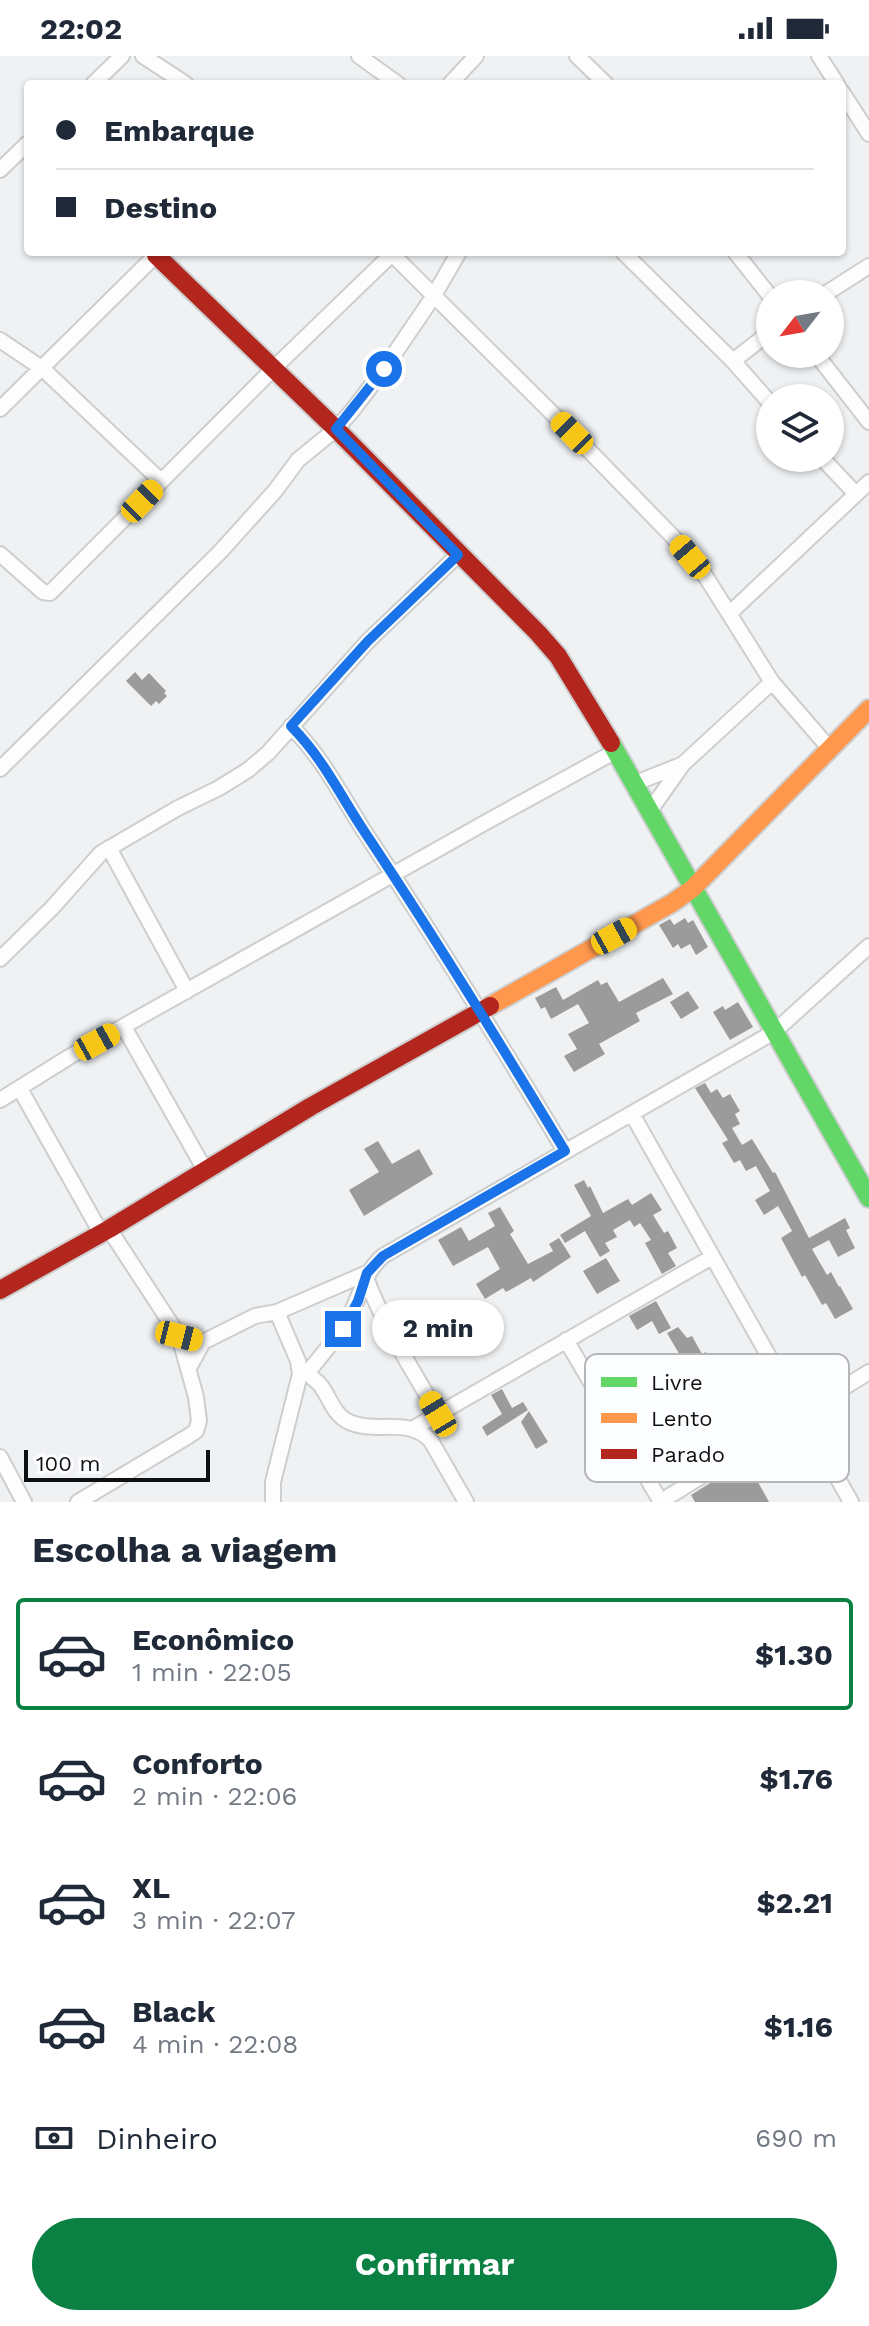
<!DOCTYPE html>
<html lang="pt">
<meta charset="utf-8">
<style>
:root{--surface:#fff;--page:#f2f2f3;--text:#1f2937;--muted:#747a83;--line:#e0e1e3;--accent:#0b8043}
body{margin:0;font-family:"Work Sans",sans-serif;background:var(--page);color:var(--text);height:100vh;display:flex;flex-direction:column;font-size:30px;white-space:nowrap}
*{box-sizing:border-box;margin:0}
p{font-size:26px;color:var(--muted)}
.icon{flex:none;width:44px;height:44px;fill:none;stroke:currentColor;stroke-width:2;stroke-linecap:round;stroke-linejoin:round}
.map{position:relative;height:1446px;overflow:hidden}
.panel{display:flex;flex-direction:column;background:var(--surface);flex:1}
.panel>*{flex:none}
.hud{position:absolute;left:24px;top:24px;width:822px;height:176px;border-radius:8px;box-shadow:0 2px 6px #0004;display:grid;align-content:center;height:176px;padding:0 32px;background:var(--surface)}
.needle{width:52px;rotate:239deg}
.tools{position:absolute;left:756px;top:224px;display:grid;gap:16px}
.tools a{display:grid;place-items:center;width:88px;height:88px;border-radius:50%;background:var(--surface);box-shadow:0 2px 6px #0004;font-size:40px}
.scale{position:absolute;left:24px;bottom:20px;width:186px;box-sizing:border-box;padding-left:8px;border:4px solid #0f1011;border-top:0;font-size:22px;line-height:28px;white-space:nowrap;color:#0f1011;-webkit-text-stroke:6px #fcfdff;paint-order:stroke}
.end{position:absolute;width:36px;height:36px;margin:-18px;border:10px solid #1a73e8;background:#fff;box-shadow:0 0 0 4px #fff}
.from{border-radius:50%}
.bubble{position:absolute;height:56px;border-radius:28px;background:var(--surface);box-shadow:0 2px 6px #0004;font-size:26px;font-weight:700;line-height:56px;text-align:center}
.car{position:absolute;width:24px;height:48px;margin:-24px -12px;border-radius:10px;box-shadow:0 0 6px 2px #0007;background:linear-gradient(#f5c518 24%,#345 0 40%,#f5c518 0 76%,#345 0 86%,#f5c518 0)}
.hud b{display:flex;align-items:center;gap:28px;height:76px;font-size:30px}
.hud b+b{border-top:2px solid var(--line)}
.hud i{width:20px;height:20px;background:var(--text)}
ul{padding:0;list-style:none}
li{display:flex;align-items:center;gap:24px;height:112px;margin:0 16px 12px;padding:0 16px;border:4px solid transparent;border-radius:8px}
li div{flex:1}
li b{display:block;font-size:30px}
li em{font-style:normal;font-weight:700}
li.selected{border-color:var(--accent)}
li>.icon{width:72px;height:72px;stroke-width:1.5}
h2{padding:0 32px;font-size:36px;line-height:96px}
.pay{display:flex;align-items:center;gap:20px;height:88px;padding:0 32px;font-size:30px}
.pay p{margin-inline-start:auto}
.action{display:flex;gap:16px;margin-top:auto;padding:16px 32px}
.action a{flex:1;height:92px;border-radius:48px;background:var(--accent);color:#fff;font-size:32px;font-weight:700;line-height:92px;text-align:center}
.status{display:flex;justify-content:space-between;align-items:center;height:56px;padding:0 40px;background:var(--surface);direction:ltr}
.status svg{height:22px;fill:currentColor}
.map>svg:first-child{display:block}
</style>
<div class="status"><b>22:02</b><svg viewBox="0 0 49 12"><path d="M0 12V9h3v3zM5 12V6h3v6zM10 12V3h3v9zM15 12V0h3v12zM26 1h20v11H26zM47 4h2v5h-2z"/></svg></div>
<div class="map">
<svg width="869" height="1446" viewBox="0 0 869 1446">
<rect width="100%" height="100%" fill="#eff1f3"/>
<path fill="#9b9b9c" d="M135,616l7,8 7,-7 17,18 -2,2 3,3 -8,8 -3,-3 -5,5 -25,-25z
M685,862l3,5 5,-3 15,27 -12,8 -6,-11 -9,5 -3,-5 -5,4 -14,-23 11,-6 4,6z
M663,922l10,16 -37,19 4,8 -41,23 6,10 -31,18 -10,-16 13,-7 -9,-15 21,-11 -11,-19 -27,15 -6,-12 -4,2 -6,-11 21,-11 7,13 35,-20 3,5 6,-3 12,20z
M688,935l11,17 -18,11 -11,-17z
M738,946l15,25 -23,13 -17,-28 10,-6 2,4z
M705,1027l6,10 6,-4 6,9 7,-4 10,17 -5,3 5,10 -8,4 10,17 10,-6 21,34 2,-1 34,66 36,-20 5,10 -4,2 9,18 -17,9 -9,-17 -17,9 15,26 4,-3 8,15 1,-1 13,23 -18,10 -9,-16 -4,2 -17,-30 -3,2 -21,-39 11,-7 -14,-25 -14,9 -9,-15 15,-9 -14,-25 -10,5 -6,-11 -6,3 -12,-20 6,-3 -33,-52z
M378,1085l14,23 27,-15 14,25 -69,42 -15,-26 30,-18 -15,-23z
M584,1124l4,8 2,-2 13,27 25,-14 4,6 19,-12 11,17 -9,5 11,18 4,-2 9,17 -9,5 8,13 -14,8 -17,-31 6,-3 -11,-17 -6,4 -4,-7 -17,10 4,7 -12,6 5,8 -10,6 -15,-26 -20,12 -5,-8 31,-19 -17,-31z
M500,1151l14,24 -4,3 18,30 25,-13 -4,-7 10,-6 12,19 -38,25 -2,-4 -25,14 -3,-4 -18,11 -9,-15 24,-15 -12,-22 -35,19 -15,-26 23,-13 8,14 26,-15 -7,-13z
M606,1202l14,23 -23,13 -14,-23z
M656,1245l15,27 -12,6 -7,-13 -15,9 -8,-14z
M678,1271l9,11 5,-2 10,18 4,-2 11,18 -9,5 7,12 -8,5 -12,-19 -10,7 -13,-20 9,-3 -14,-24z
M502,1333l10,19 11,-6 5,8 -41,26 -5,-9 20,-13 -11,-19z
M529,1355l19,31 -12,7 -15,-27z
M750,1402l12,21 -4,3 11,20h-74l-4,-7z"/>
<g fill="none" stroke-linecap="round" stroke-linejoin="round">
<defs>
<path id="street" d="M143,0l43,28
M359,0l39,28
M577,0l29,28
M819,0l18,28
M93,28l29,-28
M450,28l26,-28
M842,36l27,42
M0,114l28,-27
M390,196l182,181 102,105 32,39 66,105 58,67
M623,196l110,109 37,42
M735,196l35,44
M825,238l44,-28
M0,284l43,29 118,112
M816,298l53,68
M733,305l37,-29
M0,353l159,-157
M822,402l34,36
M0,498l43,38 7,1 3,-3 221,-222 118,-114
M730,557l139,-131
M291,670c34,35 48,66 73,105 70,105 136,212 201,320
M0,713l220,-217 55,-61 23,-31 38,-31 16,-18 32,-42 49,-72 26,-45
M633,728l48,-19
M649,756l34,-48 89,-82
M109,792l78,143
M0,903l52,-51 49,-55 77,-45 41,-20 29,-18 20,-17 100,-112 90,-86
M124,971l81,143
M20,1033l81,144
M0,1044l69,-43 419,-236 128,-70
M632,1058l219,388
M366,1222c18,48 46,91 72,136
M277,1256l90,-39
M566,1284l95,162
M189,1312l14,-26 52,-26 22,-4 21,49 2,13 -27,108v20
M307,1317c4,4 10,8 14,13 9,12 12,27 26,35 27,14 62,-5 84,20l35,61
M300,1318l7,-1c15,-18 31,-36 42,-56 12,-22 15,-45 34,-61l391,-224 95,-86
M414,1372l298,-171
M0,1401l24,45
M78,1446l109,-65 9,-6 3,-10 -3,-24 -17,-61 -70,-107
M660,1446l209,-130"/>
<path id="fast" d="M611,687l258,455"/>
<path id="slow" d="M490,950l182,-103 20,-14 177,-180"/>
<path id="jam" d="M156,199l180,174 202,204 20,23 53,87
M0,1234l109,-61 201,-122 180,-101"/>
</defs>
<use href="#street" stroke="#cccecf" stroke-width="18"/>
<use href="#fast" stroke="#cccecf" stroke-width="22"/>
<use href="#slow" stroke="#cccecf" stroke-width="22"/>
<use href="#jam" stroke="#cccecf" stroke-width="22"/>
<use href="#street" stroke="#fdfdfd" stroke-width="14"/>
<use href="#fast" stroke="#63d668" stroke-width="18"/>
<use href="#slow" stroke="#ff974d" stroke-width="18"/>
<use href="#jam" stroke="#b3261e" stroke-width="18"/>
</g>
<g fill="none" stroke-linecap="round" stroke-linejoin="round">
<path stroke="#1a73e8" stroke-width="10" d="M343,1273l15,-28 9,-28 16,-17 182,-105c-65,-108 -131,-215 -201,-320 -26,-39 -39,-70 -73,-105l77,-85 90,-86 -122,-126 48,-60"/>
</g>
<rect x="585" y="1298" width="264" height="128" rx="12" fill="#fcfdff" stroke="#b5b6b8" stroke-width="2"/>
<rect x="601" y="1321" width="36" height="10" fill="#63d668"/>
<rect x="601" y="1357" width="36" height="10" fill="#ff974d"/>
<rect x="601" y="1393" width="36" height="10" fill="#b3261e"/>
<g font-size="22" fill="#0f1011">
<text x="651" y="1334">Livre</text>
<text x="651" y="1370">Lento</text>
<text x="651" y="1406">Parado</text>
</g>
</svg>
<div class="tools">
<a><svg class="needle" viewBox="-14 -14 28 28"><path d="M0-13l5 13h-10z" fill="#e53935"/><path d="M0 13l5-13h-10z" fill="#747a83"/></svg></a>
<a><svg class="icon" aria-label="layers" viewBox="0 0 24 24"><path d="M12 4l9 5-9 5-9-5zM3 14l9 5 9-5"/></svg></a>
</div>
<div class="scale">100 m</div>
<i class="end from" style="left:384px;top:313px"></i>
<i class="end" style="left:343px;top:1273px"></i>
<div class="bubble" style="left:372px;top:1244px;width:132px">2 min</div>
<i class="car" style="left:572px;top:377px;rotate:315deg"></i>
<i class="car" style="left:142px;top:445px;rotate:44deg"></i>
<i class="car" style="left:690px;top:501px;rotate:320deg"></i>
<i class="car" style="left:614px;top:880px;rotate:61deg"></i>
<i class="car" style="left:97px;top:986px;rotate:61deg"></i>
<i class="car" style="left:179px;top:1280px;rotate:104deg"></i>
<i class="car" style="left:438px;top:1358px;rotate:329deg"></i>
<div class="hud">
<b><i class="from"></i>Embarque</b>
<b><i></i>Destino</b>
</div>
</div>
<section class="panel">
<h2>Escolha a viagem</h2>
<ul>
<li class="selected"><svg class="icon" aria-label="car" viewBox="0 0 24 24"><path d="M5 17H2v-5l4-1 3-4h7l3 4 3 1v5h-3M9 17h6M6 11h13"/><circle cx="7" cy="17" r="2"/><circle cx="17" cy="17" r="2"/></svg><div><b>Econômico</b><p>1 min · 22:05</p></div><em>$1.30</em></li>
<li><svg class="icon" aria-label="car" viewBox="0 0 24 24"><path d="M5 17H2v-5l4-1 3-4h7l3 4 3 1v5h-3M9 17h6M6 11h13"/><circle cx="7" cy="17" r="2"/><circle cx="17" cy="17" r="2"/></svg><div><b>Conforto</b><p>2 min · 22:06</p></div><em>$1.76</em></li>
<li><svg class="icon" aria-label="car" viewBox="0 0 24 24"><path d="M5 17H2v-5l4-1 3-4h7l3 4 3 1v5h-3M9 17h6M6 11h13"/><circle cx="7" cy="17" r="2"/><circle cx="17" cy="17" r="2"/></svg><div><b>XL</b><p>3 min · 22:07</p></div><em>$2.21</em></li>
<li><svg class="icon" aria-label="car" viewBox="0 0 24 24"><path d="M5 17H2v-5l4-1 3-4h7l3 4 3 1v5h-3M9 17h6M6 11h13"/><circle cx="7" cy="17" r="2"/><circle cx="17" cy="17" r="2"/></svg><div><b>Black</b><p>4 min · 22:08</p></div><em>$1.16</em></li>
</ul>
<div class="pay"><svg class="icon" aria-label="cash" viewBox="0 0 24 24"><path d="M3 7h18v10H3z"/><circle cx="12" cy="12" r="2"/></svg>Dinheiro<p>690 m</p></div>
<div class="action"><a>Confirmar</a></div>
</section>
